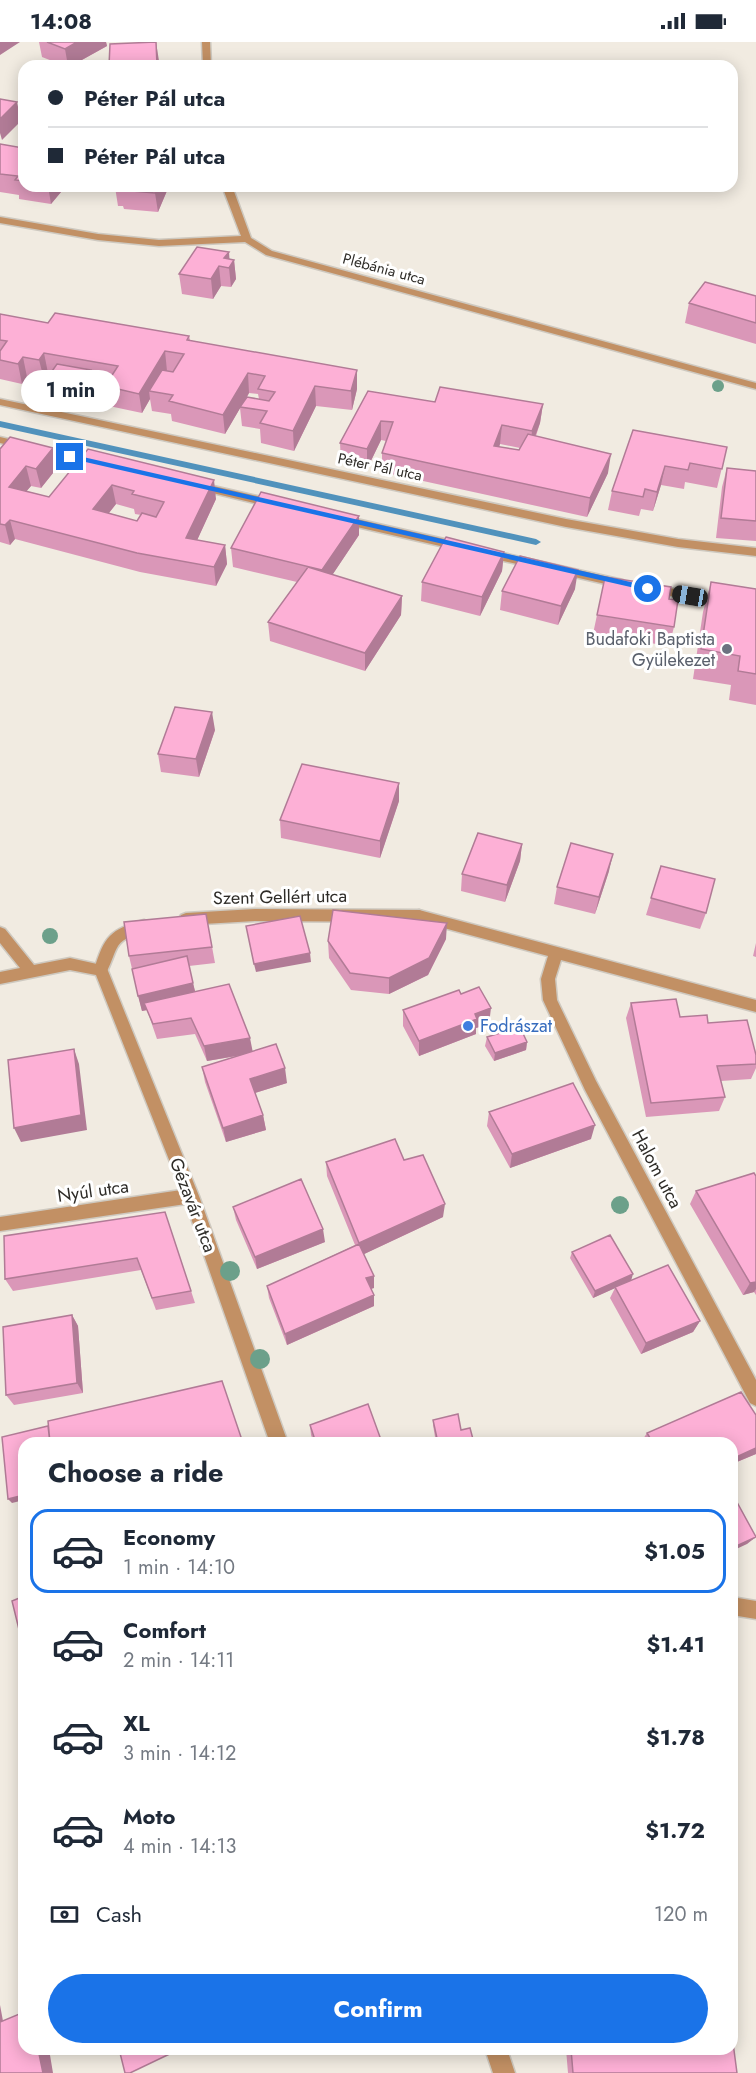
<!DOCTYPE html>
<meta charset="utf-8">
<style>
:root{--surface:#fff;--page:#f2f2f3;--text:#1f2937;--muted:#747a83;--line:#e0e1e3;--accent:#1a73e8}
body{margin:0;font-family:Jost,sans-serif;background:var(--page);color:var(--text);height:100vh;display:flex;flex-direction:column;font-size:22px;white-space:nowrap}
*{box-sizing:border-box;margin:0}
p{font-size:20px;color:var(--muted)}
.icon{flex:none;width:33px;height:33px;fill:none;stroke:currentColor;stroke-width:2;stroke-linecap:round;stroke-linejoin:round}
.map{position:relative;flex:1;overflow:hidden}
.sheet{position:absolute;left:18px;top:1395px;width:720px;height:618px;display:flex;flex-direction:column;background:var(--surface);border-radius:18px;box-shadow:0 3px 15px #0003}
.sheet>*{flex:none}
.hud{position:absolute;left:18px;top:18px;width:720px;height:132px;border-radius:18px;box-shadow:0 3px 15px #0003;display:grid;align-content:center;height:132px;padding:0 30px;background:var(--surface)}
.end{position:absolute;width:27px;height:27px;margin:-14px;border:8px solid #1a73e8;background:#fff;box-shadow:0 0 0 3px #fff}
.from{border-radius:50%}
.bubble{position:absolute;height:42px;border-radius:21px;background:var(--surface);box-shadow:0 3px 15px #0003;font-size:20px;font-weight:700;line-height:42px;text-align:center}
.car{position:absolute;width:18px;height:36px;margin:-18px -9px;border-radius:8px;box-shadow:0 0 4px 2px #0007;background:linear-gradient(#222 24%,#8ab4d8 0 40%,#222 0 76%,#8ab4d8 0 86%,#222 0)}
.hud b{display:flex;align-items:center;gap:21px;height:57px;font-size:22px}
.hud b+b{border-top:2px solid var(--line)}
.hud i{width:15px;height:15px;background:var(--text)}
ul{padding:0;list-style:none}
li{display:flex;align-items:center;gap:18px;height:84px;margin:0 12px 9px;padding:0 18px;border:3px solid transparent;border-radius:18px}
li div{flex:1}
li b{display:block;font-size:22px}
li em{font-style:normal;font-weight:700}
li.active{border-color:var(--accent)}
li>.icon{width:54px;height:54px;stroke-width:1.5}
h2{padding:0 30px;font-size:27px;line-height:72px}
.pay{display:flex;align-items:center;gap:15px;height:66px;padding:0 30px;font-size:22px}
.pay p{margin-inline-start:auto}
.action{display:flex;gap:12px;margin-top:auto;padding:12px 30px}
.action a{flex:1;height:69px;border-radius:36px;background:var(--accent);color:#fff;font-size:24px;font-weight:700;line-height:69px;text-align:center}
.status{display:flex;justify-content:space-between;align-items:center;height:42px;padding:0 30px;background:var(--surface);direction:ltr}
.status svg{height:16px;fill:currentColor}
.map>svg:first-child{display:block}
</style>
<div class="status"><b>14:08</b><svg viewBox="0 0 49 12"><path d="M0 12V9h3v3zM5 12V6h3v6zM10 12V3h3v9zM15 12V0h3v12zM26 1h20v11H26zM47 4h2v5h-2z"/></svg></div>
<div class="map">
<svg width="756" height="2031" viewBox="0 0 756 2031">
<rect width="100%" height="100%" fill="#f1ebe1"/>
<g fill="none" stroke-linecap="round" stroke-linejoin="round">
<path fill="#5192bc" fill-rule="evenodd" d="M0,379l536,118 5,3 -5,3 -536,-118z"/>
<defs>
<path id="pedestrian" d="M255,867l164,1 5,2 2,4 -2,4 -5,2 -164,-1 -69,4 -5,-2 -2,-4 2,-4 5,-2z
M144,878l5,2 2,4 -2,4c-37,12 -28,12 -43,44h-10l-2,-4c10,-33 16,-41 50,-50z"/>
<path id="minor" d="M202,0h8l1,24h-8z
M222,144h10l19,52 21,13 484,132v6l-490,-134 -21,-13 -86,4 -61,-6 -98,-17v-6l98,17 61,6 82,-4z
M0,357l566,120 112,20 78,9v8l-78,-9 -112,-20 -566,-122z
M0,395l99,23 5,3 -5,3 -99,-23z
M196,440l79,18 6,4 -6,4 -83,-20 -2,-2z
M339,473l123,28 6,4 -6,4 -127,-29v-6z
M485,507l138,31 6,4 -6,4 -142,-32v-6z
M652,543l104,18v8l-108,-19v-6z
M419,868l337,90v12l-195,-52 -6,19 2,21 39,81 160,299v26l-6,-3 -165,-313 -42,-90 -2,-21 7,-23 -134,-36 -2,-4 2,-4z
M0,885l5,2 29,36 36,-7 36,8 93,230 89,247h-18l-84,-239 -186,27v-14l181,-27 -85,-215 -26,-5 -70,14v-12l20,-4 -20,-25z
M732,1555l24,4v18l-24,-4z
M485,2007h22l8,24h-22z"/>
</defs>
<use href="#pedestrian" stroke="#cec9c0" stroke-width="3"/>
<use href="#minor" stroke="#cec9c0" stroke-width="3"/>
<use href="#pedestrian" fill="#c29064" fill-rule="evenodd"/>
<use href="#minor" fill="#c29064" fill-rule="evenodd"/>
</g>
<g fill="#6ca08a">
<circle cx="718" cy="344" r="6"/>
<circle cx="50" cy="894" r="8"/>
<circle cx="620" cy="1163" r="9"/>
<circle cx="230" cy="1229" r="10"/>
<circle cx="260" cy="1317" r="10"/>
</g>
<path fill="#da97b8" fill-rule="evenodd" d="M39,0h67l1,4 -36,20h-6l-23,-9z
M0,102l23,4 1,-1v39h42l-15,18 -32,-5v-4l-19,-3z
M169,144l-11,26 -34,-3 -1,-3h-5l-3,-19z
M229,217l5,1 2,19 -5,8 -10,-1 -8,13 -31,-5 -3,-20z
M756,254v48l-71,-21 4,-20z
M0,273l48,8 141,13 1,4 167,49 -5,21 -36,-4 -22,45 -33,-8 -1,-14 -18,-3 -2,-18 -15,26 -53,-13 -1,-7 -19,-3 -2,-12 -8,14 -33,-7 -4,-20 2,-3 -14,-3 -11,17 -34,-6 -3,-10 6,-8h-3l-4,6 -17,-2 -5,7 -22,-5zM249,351l9,1 1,5 -12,-2z
M368,349l67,11 108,2 -3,19 -4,13 72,37 -21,44 -205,-45v-19l4,-12 -5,-1 -14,29 -26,-7 -1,-19zM500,402l20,4 -1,2 -20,-3z
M633,388l94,17 -10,41 -32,-6 -1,7 -23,-4 -8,26 -12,-2 -2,7 -31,-6 4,-19z
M0,407l57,19 -16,20 -10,-2 -5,5 23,6 39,-48 128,50 -19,41 28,5 2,19 -11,22 -76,-14 -125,-33 -5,6 -10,-3zM116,462l18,5 1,5 6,1 -4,6 -28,-8z
M727,426l29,3v70l-40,-3 6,-51z
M359,474v19l-27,40 70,21 -1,19 -36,56 -95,-30 -2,-19 29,-40 -64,-15 -2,-19z
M504,510l-2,19 -22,45 -59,-15 1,-19z
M711,540l45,7v116l-27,-5 2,-15 -38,-6 10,-67z
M575,547l-17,36 -58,-15 2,-19z
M597,573l77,12 -5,19 -76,-12z
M215,688l-16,47 -38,-5 -3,-18z
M399,759l-19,57 -99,-20 -1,-18z
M522,802l-2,17 -15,41 -44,-11 1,-17z
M661,824l45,47 -6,16 -54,-14z
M609,829l-14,43 -41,-10 3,-17z
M206,872l9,49 -26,3 6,26 57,59 35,32 -32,10 8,22 3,15 -40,12 -21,-60 -3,-15 35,-11 -30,5 -12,-27 -38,5 -10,-29 -5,1 -13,-55z
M446,897l-18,36 -39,19 -38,-4 -22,-32 -1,-17z
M756,901v14l-3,-1z
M461,952l28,30 -13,4v6l-57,22 -16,-30v-16z
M631,961l49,14 28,6 48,32v13l-5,11 -30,2 4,16 -6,14 -73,6 -20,-99z
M487,995l40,5 -1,8 -32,11 -9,-15z
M489,1070l102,27 -81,29 -23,-42z
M404,1118l39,57 -79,37 10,34 -3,1 3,17 -87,39 -18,-47 -2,-12 88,-41 -28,-69 -1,-14z
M756,1134v119l-2,-3 -11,3 -53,-91 6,-13z
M233,1165l92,35 -68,27 -21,-49z
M165,1170l30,91 -39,7 -15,-40 -128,21 -8,-12z
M572,1210l59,28 69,41 -7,11 -52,22 -31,-56 5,-10 -22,10 -23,-40z
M72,1273l6,11 5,67 -69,12 -8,-10z
M741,1350l15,23v39l-24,10v-21h-90l-1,-1 6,-9z
M433,1378l28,10 13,13h-38l-3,-18z
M310,1383l70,18h-66l-3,-8z
M566,2007h166l5,24h-169z"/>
<path fill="#b17b96" d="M0,0h20l-20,13z
M77,0h29l1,4 -36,20h-3l-3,-17z
M156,0l3,19v5l-2,-1z
M17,60l4,19 -19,19 -2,-7v-14z
M48,144h18l-15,18z
M158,144h11l-11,26 -3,-19z
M229,210l1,14 4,-6 2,19 -5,8 -2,-19 -5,-10z
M219,224l2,20 -8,13 -2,-20z
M165,309l2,20 -12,21 -6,-1 1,8 -8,14 -3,-19z
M44,311l4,20 -4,6 -5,-19z
M23,315l4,20 -5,7 -4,-20z
M91,328l2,10 -11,17 -3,-10z
M357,328v19l-5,21 -1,-19z
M248,331l1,20 -24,41 -2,-19z
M315,344l1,20 -22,45 -1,-20z
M543,362l-3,19 -10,27 2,-19z
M381,379v19l-14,29v-20z
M502,383l-2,19 -8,22 2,-20z
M53,406l4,20 -16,20 -5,-19z
M611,412l-3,19 -21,44 3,-19z
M26,424l5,20 -17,20 -5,-19z
M665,424l-4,19 -8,26 4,-19z
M214,438l2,19 -27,59 -3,-20z
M112,443l4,19 -19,24 -4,-19z
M359,474v19l-36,54 -1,-19z
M10,478l5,19 -5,6 -5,-20z
M225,503l2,19 -11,22 -2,-19z
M504,510l-2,19 -22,45 2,-19z
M578,528l-3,19 -17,36 3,-19z
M402,554l-1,19 -36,56v-18z
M212,670l3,18 -16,47 -3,-18z
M399,741v18l-19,57v-17z
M522,802l-2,17 -15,41 2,-17z
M613,812l-4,17 -14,43 4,-17z
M447,881l-1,16 -18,36 -39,19v-16z
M310,911l1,9 -55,10 -2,-8z
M193,941l4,16 -53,4 3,7 -5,1 -4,-15z
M491,966l-2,16 -13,4v6l-57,22v-15l56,-27z
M250,996l3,15 -46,8 -3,-15z
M527,1000l-1,8 -32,11 1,-8z
M74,1007l5,15 8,66 -66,12 -7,-14z
M285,1026l2,15 -35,11 -2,-15z
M263,1073l3,15 -40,12 -3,-14z
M595,1083l-4,14 -81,29 2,-14z
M445,1162l-2,13 -83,39 -1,-13z
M323,1187l2,13 -68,27 -2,-12z
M633,1232l-2,7 -38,17 2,-7z
M374,1234v12l-8,2v-12z
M756,1240v7l-2,3 -11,3 7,-12z
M374,1253v11l-87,39 -2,-11z
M72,1273l6,11 5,67 -6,-10z
M700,1279l-7,11 -52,22 5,-11z
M380,1395v6h-15z
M756,1406v6l-24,10v-5z
M24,1453v5l-12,3 -4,-4z
M756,1495l-9,7 -15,7v-3z
M0,1963l3,16 -3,1z
M38,2007h11l4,24h-10z"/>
<path fill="#fdb0d6" stroke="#b17b96" stroke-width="1.5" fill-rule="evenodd" d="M47,0h30l-12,7z
M156,0l1,23 -48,1 1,-22z
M0,57l17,3 -17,17z
M0,102l23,4 1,-1v34l-9,-1 3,-4 -18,-2z
M115,144h43l-3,7 -34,-3 1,-3z
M197,205l32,5 -5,6 10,2 -5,8 -10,-2 -8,13 -32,-5z
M705,240l51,14v27l-67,-20z
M55,271l134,23 -2,4 170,30 -6,21 -36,-5 -22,45 -33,-8 7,-12 -27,-4 7,-10 22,4 6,-9 -17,-3 7,-13 -17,-3 -25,42 -54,-14 4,-6 -24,-4 13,-21 11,2 11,-18 -19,-3 -26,43 -34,-8 13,-20 -74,-13 -5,7 -16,-3 -5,7 -18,-4v-9l7,-10 -7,-1v-26l48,9z
M57,322l34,6 -12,17 -34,-6z
M440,345l103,17 -11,27 -30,-6 -8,21 25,4 9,-16 83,20 -21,44 -208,-45 11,-31 -12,-1 -14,28 -27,-6 28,-52 67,11z
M633,388l94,17 -5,22 -32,-6 -2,7 -23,-4 -8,26 -12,-3 -2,8 -31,-6z
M10,395l43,11 -17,21 -10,-3 -17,21 40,10 39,-48 126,31 -28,58 39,7 -11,22 -77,-14 -127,-33 -5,5 -5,-1v-75zM112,443l22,6 -2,3 32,8 -8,15 -14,-4 -5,8 -44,-12z
M727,426l29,3v50l-35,-3z
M261,450l98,24 -37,54 -91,-22z
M446,495l58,15 -22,45 -60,-15z
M520,514l58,14 -17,36 -59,-15z
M308,525l94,29 -37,57 -97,-31z
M605,535l66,10 -2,12 9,1 -4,27 -77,-12z
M711,540l45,7v85l-18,-3 2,-15 -39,-7z
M175,665l37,5 -16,47 -38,-5z
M302,722l97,19 -19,58 -100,-21z
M478,791l44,11 -15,41 -45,-11z
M571,801l42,11 -14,43 -42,-10z
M661,824l54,13 -9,34 -55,-15z
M333,868l114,13 -18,35 -40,20 -39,-5 -22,-32z
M206,872l6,33 -83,9 -5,-34z
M300,874l10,37 -56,11 -8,-38z
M187,914l6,27 -55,13 -6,-27z
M229,942l21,54 -46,8 -13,-28 -38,6 -9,-21z
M479,945l12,21 -16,6 2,5 -58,22 -16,-31 56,-20 2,4z
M676,957l4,18 27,-2 1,8 39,-3 9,35v9l-39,2 8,31 -74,6 -20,-100z
M520,985l7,15 -32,11 -8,-16z
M276,1002l9,24 -35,11 13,36 -40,13 -21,-61z
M74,1007l7,66 -67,13 -6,-68z
M573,1041l22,42 -83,29 -23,-42z
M395,1097l9,21 19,-5 22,49 -86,39 -33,-81z
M754,1131l2,3v106l-6,1 -54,-92z
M301,1137l22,50 -68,28 -22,-50z
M165,1170l26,79 -39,7 -15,-40 -132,21 -1,-43z
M610,1193l23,39 -38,17 -23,-39z
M359,1202l15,32 -8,2 8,17 -89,39 -18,-48z
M668,1223l32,56 -54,22 -31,-56z
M72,1273l5,68 -71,12 -3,-68z
M222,1339l21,62h-193l-2,-22z
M741,1350l15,23v33l-24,11v-16h-79l-6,-10z
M368,1362l12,33 -15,6h-49l-6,-18z
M458,1372l3,16 9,-2 4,15h-36l-5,-23z
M48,1384l2,17h-26v52l-16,4 -6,-62z
M732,1451l24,44 -24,11z
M24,1554v54l-12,-49z
M24,1970v37h14l5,24h-43v-51z
M732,1993l5,38h-164l-2,-24h161z
M91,2007h13l-12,5z
M119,2007h61l-50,24h-5z"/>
<path fill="#1a73e8" d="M70,412l578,132 4,3 -4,2 -580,-133z"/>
<circle fill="#6b7280" stroke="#fff" stroke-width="2" cx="727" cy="607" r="6"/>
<circle fill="#3f7fe0" stroke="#fff" stroke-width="2" cx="468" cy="984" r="6"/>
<g text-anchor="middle" stroke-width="6" stroke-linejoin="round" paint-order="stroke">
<g font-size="15" fill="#2e2c28" stroke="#fff">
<text transform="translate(384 227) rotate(15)" y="5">Plébánia utca</text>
<text transform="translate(380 425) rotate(12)" y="5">Péter Pál utca</text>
</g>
<g font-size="18" fill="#5b616d" stroke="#fff" text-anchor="end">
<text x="715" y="603">Budafoki Baptista<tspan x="715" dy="21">Gyülekezet</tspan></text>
</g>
<g font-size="18" fill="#2e2c28" stroke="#fff">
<text transform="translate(280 855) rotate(-1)" y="6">Szent Gellért utca</text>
<text transform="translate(657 1127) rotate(62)" y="6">Halom utca</text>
<text transform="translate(93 1149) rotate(-8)" y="6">Nyúl utca</text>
<text transform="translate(193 1163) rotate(69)" y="6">Gézavár utca</text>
</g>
<g font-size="18" fill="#366cbe" stroke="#fff" text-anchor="start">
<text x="480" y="990">Fodrászat</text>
</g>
</g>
</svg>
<i class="end from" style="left:648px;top:547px"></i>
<i class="end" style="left:70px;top:415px"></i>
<div class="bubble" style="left:21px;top:328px;width:99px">1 min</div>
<i class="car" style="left:690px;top:554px;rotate:280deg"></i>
<div class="hud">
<b><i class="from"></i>Péter Pál utca</b>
<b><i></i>Péter Pál utca</b>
</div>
<section class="sheet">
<h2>Choose a ride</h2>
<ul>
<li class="active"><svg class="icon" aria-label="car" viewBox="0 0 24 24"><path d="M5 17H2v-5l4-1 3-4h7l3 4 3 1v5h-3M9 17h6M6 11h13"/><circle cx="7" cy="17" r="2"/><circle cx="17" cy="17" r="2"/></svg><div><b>Economy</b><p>1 min · 14:10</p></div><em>$1.05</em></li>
<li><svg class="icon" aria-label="car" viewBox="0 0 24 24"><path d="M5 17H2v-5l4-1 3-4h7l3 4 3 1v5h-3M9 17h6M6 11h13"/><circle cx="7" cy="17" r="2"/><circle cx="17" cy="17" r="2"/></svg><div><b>Comfort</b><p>2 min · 14:11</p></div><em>$1.41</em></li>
<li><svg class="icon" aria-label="car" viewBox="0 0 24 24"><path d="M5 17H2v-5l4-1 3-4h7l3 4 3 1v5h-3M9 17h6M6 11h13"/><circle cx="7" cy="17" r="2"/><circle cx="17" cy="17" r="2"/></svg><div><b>XL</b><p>3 min · 14:12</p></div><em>$1.78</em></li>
<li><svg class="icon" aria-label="car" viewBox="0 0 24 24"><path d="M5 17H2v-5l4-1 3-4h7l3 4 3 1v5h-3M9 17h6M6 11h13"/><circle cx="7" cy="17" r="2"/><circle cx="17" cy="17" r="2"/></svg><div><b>Moto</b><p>4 min · 14:13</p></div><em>$1.72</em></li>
</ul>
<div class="pay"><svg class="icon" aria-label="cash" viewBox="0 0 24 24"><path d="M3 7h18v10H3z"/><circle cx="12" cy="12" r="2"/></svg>Cash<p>120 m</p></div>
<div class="action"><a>Confirm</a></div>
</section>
</div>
